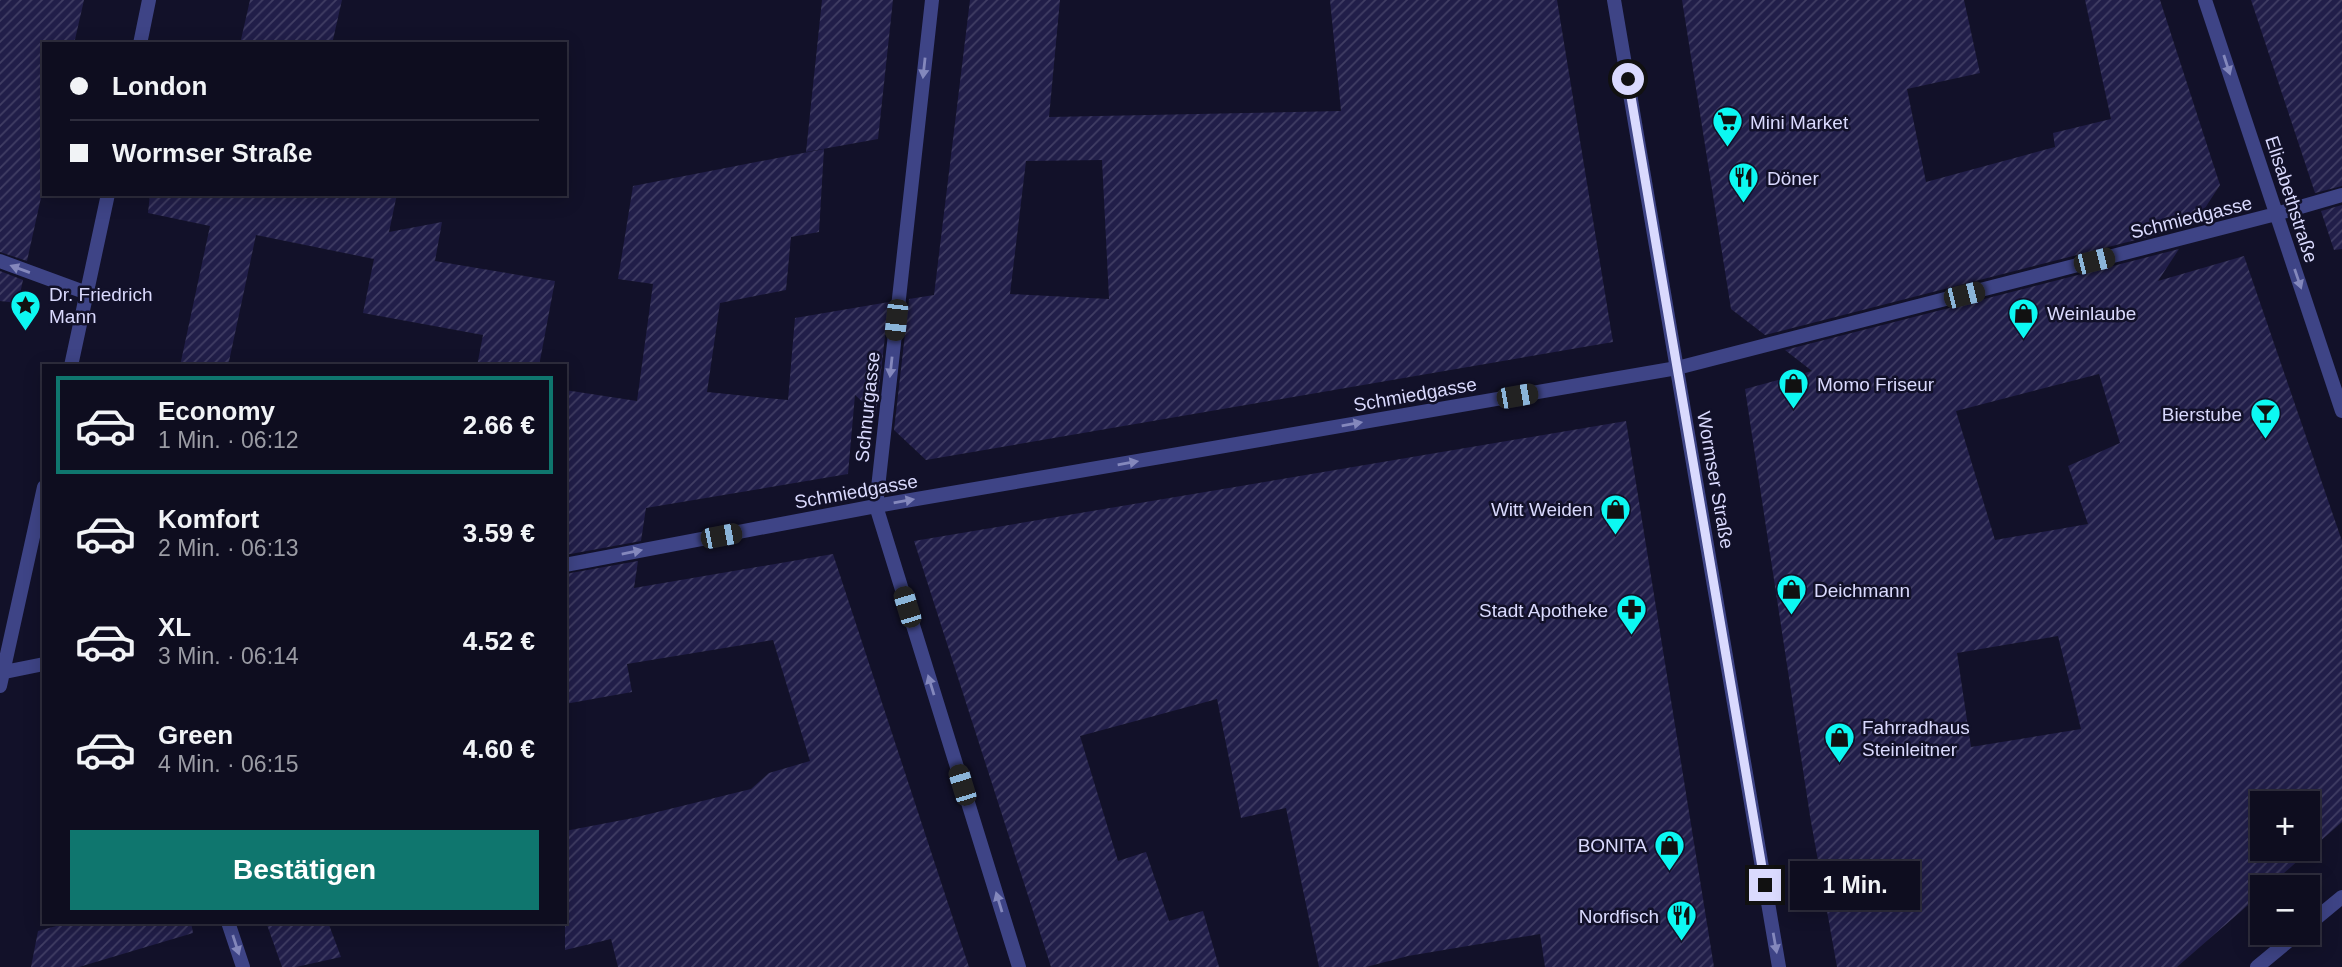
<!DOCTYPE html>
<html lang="de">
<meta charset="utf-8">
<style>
:root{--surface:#0e0d1f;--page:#1c1b2c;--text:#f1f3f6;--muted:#9b9ca4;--line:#2e2d3d;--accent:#0f766e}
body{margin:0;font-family:Arial,sans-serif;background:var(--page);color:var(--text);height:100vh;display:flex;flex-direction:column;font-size:26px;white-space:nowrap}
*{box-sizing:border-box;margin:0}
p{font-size:23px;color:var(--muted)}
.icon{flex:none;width:38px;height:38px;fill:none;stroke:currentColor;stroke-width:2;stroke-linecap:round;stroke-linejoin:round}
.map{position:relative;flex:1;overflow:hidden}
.side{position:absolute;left:42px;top:364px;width:525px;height:560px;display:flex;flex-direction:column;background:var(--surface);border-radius:0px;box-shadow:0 4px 18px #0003,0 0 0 2px var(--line)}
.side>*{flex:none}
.hud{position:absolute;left:42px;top:42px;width:525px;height:154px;border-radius:0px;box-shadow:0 4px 18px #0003,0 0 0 2px var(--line);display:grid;align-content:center;height:154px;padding:0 28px;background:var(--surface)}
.buttons{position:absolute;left:2250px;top:791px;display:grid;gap:14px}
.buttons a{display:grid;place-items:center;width:70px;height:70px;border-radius:0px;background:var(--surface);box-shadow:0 4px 18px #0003,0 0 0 2px var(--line);font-size:35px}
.end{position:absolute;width:32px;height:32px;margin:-16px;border:9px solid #dadafe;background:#111;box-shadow:0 0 0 4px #111}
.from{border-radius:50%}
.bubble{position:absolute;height:49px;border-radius:0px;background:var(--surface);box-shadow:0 4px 18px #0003,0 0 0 2px var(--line);font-size:23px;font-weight:800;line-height:49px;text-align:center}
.car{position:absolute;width:21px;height:42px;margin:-21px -10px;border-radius:9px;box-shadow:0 0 5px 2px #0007;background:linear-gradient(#222 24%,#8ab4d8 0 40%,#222 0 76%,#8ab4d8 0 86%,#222 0)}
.hud b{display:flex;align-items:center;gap:24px;height:66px;font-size:26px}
.hud b+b{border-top:2px solid var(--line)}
.hud i{width:18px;height:18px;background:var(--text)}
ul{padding:12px 0 0;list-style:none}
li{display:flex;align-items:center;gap:21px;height:98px;margin:0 14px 10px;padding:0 14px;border:4px solid transparent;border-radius:0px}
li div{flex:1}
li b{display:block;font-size:26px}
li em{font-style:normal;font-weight:800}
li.active{border-color:var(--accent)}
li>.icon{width:63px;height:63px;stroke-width:1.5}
.cta{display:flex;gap:14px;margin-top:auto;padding:14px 28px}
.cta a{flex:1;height:80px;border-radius:0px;background:var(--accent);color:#fff;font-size:28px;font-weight:800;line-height:80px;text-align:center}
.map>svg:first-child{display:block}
</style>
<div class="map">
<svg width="2342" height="967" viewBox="0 0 2342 967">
<defs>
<pattern id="building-hatch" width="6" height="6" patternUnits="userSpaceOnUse" patternTransform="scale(1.75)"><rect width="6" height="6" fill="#211e49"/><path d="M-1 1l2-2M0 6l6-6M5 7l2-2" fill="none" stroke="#413e64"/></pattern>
</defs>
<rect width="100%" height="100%" fill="#121129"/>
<path fill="url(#building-hatch)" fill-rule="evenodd" d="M0,0h84l-10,44h-30v140l-17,77 -27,-9z
M250,0h92l-10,44h-92z
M822,0h71l-15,139 -72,13z
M970,0h90l-11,117 292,-6 -11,-111h227l56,342 -687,118 -32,-30 15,-131 25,-4zM1102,160l7,139 -99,-5 16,-133z
M1682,0h282l16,73 -73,16 19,93 129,-35 -2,-14 58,-14 -26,-119h75l60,185 -26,40 -429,110 -34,-26z
M2251,0h91v186l-27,7z
M824,149l-5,83 -28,5 -5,53 -66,13 -13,89 81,8 7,-82 94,-16 -13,112 -21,-19 -7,79 -202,34 -5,33 -76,14v-165l72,11 16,-117 -35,-5 15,-93z
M150,194h247l-8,38 53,-10 -7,39 120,20 -16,85h-62l6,-31 -120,-22 11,-54 -118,-24 -28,131h-48l30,-140 -62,-13z
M2342,205v44l-8,1 -13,-39z
M2179,249l-21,32 86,-25 98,285v281l-74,65h-5v5l-86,75h-340l-27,-151 -65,-427 67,-18 -27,-21zM2099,374l21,69 -52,23 20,58 -93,16 -39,-129zM2058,636l23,93 -110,18 -14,-94zM2263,803h45v46h-45z
M0,271l23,9 -5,23 -18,-2z
M1626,421l88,546h-169l-5,-33 -132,22 -42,11h-47l-33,-159 -45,10 -24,-119 -137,37 38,125 28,-9 23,69 34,-10 16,56h-168l-137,-426z
M833,554l136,413h-351l-7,-28 -46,11v-119l68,-13 118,-29 18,-16 41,-12 -37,-121 -146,24 5,28 -67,12v-130l73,-13 -4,27z
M71,922h120l2,11 -114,34h-48l7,-36z
M266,922h62l13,35 -45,10h-14z"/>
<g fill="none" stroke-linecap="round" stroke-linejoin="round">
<path stroke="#3e4486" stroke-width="14" d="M932,0l-56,506 143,461
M1614,0l165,967
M2205,0l137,411
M140,44l9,-44
M0,261l87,32
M71,366l37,-172
M565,565l311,-59 801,-138 599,-154 66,-19
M0,673l44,-9
M0,686l44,-199
M228,922l15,45
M2308,925l34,-28
M2257,967l41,-34"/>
</g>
<defs><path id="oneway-solid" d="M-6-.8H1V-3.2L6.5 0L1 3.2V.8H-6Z" transform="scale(1.75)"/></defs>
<g fill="#8488bc">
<use href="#oneway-solid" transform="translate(2227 65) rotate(72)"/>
<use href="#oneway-solid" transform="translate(924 68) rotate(96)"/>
<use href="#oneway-solid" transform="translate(20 269) rotate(-160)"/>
<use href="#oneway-solid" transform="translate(2298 279) rotate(71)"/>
<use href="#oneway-solid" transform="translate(891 367) rotate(96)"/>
<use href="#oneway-solid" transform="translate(1352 424) rotate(-10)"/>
<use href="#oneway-solid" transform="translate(1128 463) rotate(-10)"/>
<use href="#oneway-solid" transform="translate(904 501) rotate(-10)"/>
<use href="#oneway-solid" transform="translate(632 552) rotate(-11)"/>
<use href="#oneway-solid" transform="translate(931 685) rotate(-107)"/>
<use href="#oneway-solid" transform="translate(999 902) rotate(-107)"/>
<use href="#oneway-solid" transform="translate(1775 943) rotate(80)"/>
<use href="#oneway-solid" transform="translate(236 945) rotate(72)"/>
</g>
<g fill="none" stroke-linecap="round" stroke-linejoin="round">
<path stroke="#dadafe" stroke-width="9" d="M1628,79l137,806"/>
</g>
<defs>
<symbol id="supermarket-pin" viewBox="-11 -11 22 30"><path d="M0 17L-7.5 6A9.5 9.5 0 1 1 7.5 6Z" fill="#0cf8f2" stroke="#121129"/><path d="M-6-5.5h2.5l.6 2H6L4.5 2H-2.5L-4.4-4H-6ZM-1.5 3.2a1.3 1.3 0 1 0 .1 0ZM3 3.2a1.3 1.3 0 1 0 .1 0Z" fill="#111"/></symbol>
<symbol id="restaurant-pin" viewBox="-11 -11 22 30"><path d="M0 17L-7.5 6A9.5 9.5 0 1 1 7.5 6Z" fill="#0cf8f2" stroke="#121129"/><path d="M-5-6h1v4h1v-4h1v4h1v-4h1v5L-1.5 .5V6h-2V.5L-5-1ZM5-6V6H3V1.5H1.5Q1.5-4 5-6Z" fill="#111"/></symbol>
<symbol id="sight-pin" viewBox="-11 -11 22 30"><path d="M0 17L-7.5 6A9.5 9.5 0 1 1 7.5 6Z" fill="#0cf8f2" stroke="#121129"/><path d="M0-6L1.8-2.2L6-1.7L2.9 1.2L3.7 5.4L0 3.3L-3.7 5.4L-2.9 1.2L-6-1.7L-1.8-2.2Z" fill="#111"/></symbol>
<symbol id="shop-pin" viewBox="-11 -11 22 30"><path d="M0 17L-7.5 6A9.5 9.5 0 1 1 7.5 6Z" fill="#0cf8f2" stroke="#121129"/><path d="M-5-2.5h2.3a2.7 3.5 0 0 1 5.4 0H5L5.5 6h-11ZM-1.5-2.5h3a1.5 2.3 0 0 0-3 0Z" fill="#111"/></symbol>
<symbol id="bar-pin" viewBox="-11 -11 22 30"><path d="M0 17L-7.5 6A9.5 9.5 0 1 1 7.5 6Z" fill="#0cf8f2" stroke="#121129"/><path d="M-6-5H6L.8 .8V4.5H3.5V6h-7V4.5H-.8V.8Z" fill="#111"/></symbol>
<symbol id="pharmacy-pin" viewBox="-11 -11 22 30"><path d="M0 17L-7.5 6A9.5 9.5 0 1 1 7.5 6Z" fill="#0cf8f2" stroke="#121129"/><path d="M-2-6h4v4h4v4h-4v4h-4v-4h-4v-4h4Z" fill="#111"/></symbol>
</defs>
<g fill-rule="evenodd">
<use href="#supermarket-pin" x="1710" y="104" width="35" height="47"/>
<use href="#restaurant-pin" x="1726" y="160" width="35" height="47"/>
<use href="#sight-pin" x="8" y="288" width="35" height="47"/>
<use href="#shop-pin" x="2006" y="296" width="35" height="47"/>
<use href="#shop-pin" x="1776" y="366" width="35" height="47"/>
<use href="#bar-pin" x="2248" y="396" width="35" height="47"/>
<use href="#shop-pin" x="1598" y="492" width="35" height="47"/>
<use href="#shop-pin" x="1774" y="572" width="35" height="47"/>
<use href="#pharmacy-pin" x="1614" y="592" width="35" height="47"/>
<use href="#shop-pin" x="1822" y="720" width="35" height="47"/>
<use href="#shop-pin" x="1652" y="828" width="35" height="47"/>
<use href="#restaurant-pin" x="1664" y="898" width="35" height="47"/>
</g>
<g text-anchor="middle" stroke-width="5" stroke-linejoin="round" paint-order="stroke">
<g font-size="19" fill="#dadafe" stroke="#121129" text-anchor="start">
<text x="1750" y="129">Mini Market</text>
<text x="1767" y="185">Döner</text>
<text x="49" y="301">Dr. Friedrich<tspan x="49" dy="22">Mann</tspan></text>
<text x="2047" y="320">Weinlaube</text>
<text x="1817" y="391">Momo Friseur</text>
<text x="2242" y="421" text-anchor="end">Bierstube</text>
<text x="1593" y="516" text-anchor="end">Witt Weiden</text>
<text x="1814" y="597">Deichmann</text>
<text x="1608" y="617" text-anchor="end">Stadt Apotheke</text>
<text x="1862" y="734">Fahrradhaus<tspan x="1862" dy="22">Steinleitner</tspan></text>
<text x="1647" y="852" text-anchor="end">BONITA</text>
<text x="1659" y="923" text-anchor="end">Nordfisch</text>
</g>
<g font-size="19" fill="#dadafe" stroke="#121129">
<text transform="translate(2292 199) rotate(72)" y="7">Elisabethstraße</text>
<text transform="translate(2191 217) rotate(-14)" y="7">Schmiedgasse</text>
<text transform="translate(1415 394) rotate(-10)" y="7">Schmiedgasse</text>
<text transform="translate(867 407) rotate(-84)" y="7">Schnurgasse</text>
<text transform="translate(1716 480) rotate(80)" y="7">Wormser Straße</text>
<text transform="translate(856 491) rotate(-10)" y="7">Schmiedgasse</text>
</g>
</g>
</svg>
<div class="buttons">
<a>+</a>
<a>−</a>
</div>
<i class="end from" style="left:1628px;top:79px"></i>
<i class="end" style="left:1765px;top:885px"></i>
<div class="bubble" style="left:1790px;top:861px;width:130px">1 Min.</div>
<i class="car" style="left:2094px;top:261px;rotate:76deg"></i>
<i class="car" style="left:1964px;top:295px;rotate:76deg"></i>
<i class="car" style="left:896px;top:320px;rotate:186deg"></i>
<i class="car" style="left:1517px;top:396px;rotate:80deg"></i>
<i class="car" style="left:721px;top:536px;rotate:79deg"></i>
<i class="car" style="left:907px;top:607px;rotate:343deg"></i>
<i class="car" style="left:962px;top:785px;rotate:343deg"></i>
<div class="hud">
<b><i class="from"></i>London</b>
<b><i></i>Wormser Straße</b>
</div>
<section class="side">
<ul>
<li class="active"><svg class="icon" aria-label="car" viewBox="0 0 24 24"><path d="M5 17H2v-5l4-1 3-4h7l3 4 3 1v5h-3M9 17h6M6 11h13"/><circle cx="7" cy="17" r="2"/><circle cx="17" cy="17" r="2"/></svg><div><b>Economy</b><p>1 Min. · 06:12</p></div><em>2.66 €</em></li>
<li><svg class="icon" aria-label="car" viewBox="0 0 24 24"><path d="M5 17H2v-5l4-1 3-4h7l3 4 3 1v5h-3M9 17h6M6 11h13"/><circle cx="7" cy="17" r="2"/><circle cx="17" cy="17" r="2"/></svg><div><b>Komfort</b><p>2 Min. · 06:13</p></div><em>3.59 €</em></li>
<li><svg class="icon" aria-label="car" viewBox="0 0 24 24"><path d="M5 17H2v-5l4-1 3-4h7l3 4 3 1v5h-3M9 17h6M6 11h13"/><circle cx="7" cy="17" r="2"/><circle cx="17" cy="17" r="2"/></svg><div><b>XL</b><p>3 Min. · 06:14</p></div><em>4.52 €</em></li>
<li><svg class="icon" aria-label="car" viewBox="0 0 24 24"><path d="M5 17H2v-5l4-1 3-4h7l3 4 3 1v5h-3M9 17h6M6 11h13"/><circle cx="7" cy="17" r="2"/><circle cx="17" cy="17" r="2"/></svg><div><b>Green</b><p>4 Min. · 06:15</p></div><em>4.60 €</em></li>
</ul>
<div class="cta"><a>Bestätigen</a></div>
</section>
</div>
